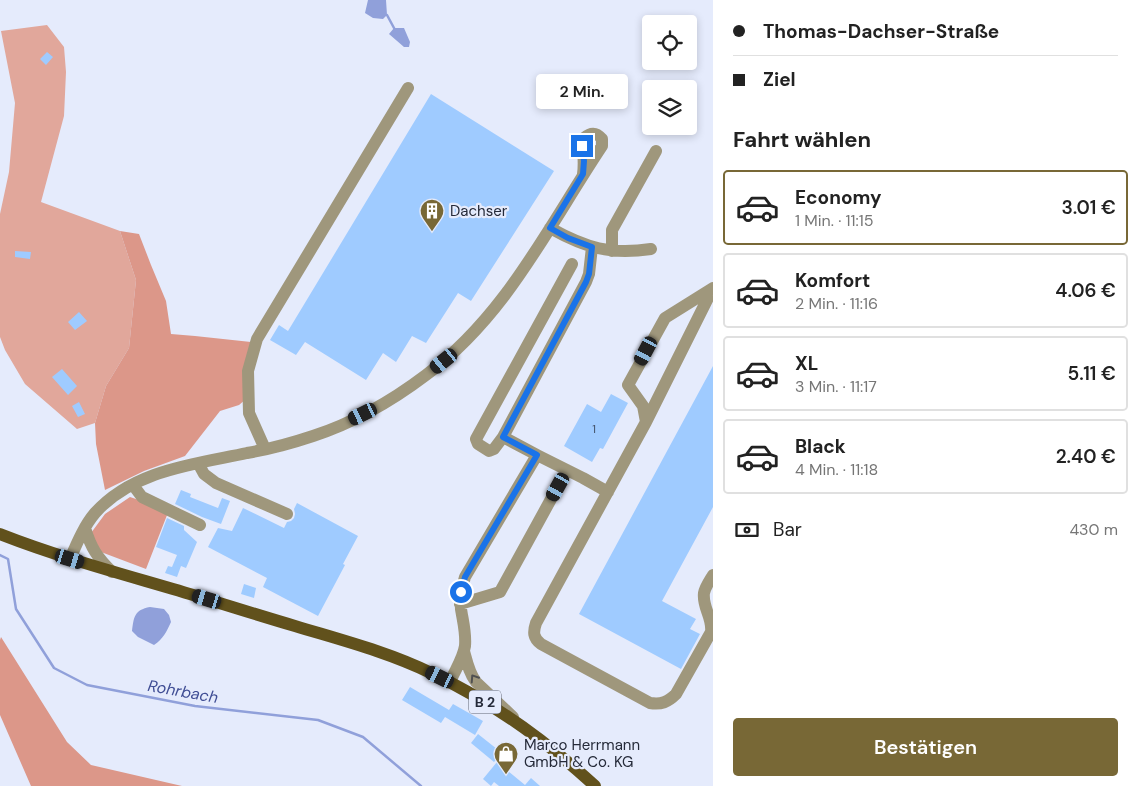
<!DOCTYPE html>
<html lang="de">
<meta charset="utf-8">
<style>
:root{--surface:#fff;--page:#f6f6f6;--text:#222;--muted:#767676;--line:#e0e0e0;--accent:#786836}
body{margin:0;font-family:"DM Sans",sans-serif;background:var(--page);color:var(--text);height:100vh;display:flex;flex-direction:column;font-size:19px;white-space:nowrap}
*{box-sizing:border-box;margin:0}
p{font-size:16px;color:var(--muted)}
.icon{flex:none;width:28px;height:28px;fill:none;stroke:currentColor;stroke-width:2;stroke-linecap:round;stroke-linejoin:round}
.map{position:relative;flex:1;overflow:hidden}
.side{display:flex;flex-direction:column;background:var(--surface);width:425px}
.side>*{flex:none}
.hud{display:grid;align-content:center;height:110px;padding:0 20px;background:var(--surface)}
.tools{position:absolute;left:642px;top:15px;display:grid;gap:10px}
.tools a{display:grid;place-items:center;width:55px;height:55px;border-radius:5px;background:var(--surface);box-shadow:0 2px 8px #0003;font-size:25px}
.end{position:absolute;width:22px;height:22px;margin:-11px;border:6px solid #1a73e8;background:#fff;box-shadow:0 0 0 2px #fff}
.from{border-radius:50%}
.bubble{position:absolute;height:35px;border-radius:5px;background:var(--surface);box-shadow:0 2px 8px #0003;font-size:16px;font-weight:600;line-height:35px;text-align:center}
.car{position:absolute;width:15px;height:30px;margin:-15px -8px;border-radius:6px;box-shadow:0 0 4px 1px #0007;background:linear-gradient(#222 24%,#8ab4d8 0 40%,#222 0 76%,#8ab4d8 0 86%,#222 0)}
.hud b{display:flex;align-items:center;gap:18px;height:48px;font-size:19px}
.hud b+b{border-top:1px solid var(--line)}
.hud i{width:12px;height:12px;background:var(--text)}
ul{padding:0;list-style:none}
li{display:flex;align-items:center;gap:15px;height:75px;margin:0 10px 8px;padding:0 10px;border:2px solid var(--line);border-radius:5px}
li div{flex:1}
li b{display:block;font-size:19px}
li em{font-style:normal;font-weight:600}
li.current{border-color:var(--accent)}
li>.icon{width:45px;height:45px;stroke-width:1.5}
h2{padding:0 20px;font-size:22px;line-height:60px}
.pay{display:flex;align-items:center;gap:12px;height:55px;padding:0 20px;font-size:19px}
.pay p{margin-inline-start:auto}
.cta{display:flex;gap:10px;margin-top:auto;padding:10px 20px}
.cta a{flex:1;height:58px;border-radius:5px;background:var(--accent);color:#fff;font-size:20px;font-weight:600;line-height:58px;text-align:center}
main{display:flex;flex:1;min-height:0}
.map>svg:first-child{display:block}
</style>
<main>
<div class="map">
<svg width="713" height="786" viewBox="0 0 713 786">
<rect width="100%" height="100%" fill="#e5ebfc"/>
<path fill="#e1a79b" d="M47,25l17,22 2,25 -2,44 -23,86 79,29 16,49 -7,68 -23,38 -11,37 -18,6 -52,-45 -20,-34 -5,-13v-123l9,-42 6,-69 -14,-72z"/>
<path fill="#dc9789" d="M120,231l19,3 12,31 15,36 5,33 24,2 56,6 -5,57 -7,6 -19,6 -35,45 -41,15 -39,19 -9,-46 -1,-21 11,-37 23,-38 7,-68z
M130,497l39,13 -23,59 -45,-17 -10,-19 14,-19z
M1,637l66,105 24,23 91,21h-151l-31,-71v-75z"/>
<path fill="#90a0da" d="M368,0h18l1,15 -4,4 -10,-1 -8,-5z
M394,28h10l6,14 -1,5h-5l-15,-13z
M150,607l14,2 5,6 2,7c-4,9 -8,17 -17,23l-16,-8 -6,-6c2,-14 2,-21 18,-24z"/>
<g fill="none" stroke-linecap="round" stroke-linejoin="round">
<path stroke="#90a0da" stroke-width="2.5" d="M387,15l7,13
M0,555l8,4 8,50 38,59 33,17 108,21 123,14 45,17 58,49"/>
</g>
<path fill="#9fcbff" d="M47,52l6,5 -7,8 -6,-6z
M431,94l123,77 -83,130 -13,-8 -32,50 -14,-7 -16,26 -13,-9 -17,27 -61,-38 -9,13 -26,-15 9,-15 9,6z
M15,251l16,1 -1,7 -15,-2z
M79,312l8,9 -12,9 -7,-8z
M713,366v141l-51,94 34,18 -6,10 10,5 -19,35 -102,-55z
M62,369l15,17 -9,9 -16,-18z
M611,394l17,9 -25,46 -3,-1 -8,14 -28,-16 23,-42 14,8z
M79,402l6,12 -7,3 -6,-11z
M181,490l10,4 -1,3 28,11 4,-10 8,3 -9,23 -19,-7 -27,-13z
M297,503l61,33 -15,28 2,1 -27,51 -55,-29 4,-9 -59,-31 10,-19 14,3 11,-23 41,20 3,-6 4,-1 3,-3 1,-4 -1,-5z
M167,518l17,8v4l13,12 -11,26 -5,-2 -4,11 -12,-4 3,-7 4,1 5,-12 -21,-8z
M244,584l12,4 -2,10 -13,-4z
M410,687l39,23 4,-6 30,17 -8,14 -30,-18 -4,6 -39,-23z
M478,734l24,19 -8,9 -23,-19z
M497,762l28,23 6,-7 9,8h-41l-5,-4 -3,4 -8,-7z"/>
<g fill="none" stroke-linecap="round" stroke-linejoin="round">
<path stroke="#9f977c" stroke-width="12" d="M550,228c36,20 60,27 101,21
M612,251v-21l44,-79
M713,288l-67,134 -110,201c-3,9 -3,15 5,21l109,59c11,2 18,-1 26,-9l35,-62c2,-14 -9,-25 -7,-39 1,-6 6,-13 9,-18
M646,422l-3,-16 -15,-21 37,-67 48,-30
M503,437l-9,12 -5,2 -11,-7 -2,-5 96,-175
M265,449l-16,-36 -1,-42 9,-32 151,-251
M537,455l-34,-18 83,-155 3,-8 3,-27
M198,463l6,11 12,9 71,31
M133,485l9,12 58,28
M85,528c6,20 12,29 27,44
M70,559c7,-16 14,-33 25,-46 38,-43 100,-49 152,-60 23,-4 45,-10 66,-17 40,-13 80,-36 113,-61 80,-59 122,-148 176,-229v-7c-6,-7 -11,-7 -18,-1 -2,12 1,24 -1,36
M460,604l40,-12 67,-122
M464,651c3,11 5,22 12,31l37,35
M450,682c5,-12 13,-23 15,-36 1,-11 -1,-20 -3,-31 -3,-13 -1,-25 3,-38l72,-122 46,23 25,14"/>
<path stroke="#61511c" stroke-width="12" d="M0,534c56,22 115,38 173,55 41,12 81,25 122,37 46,14 93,26 136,47 60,28 115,68 164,113"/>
</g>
<defs><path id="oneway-chevron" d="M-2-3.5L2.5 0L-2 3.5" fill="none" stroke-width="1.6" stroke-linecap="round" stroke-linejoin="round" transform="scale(1.25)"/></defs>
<use stroke="#505050" href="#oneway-chevron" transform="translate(474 678) rotate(-123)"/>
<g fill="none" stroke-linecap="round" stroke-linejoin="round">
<path stroke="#1a73e8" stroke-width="6" d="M461,592l4,-15 72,-122 -34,-18 83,-155 3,-8 3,-27 -24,-9 -18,-10 33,-54 1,-13 -2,-15"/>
</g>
<defs>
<symbol id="building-pin" viewBox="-11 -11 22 30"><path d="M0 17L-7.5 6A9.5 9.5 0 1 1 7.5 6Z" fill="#786836" stroke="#e5ebfc"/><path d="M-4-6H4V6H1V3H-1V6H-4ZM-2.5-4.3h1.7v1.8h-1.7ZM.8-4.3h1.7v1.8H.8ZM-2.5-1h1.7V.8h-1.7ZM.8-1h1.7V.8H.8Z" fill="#fff"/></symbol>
<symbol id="shop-pin" viewBox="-11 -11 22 30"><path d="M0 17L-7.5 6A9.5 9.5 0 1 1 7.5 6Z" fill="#786836" stroke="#e5ebfc"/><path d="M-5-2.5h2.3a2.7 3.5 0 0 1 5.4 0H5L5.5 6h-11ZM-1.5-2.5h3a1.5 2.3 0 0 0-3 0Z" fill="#fff"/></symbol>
</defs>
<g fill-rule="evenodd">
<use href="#building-pin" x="418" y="197" width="28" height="38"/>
<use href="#shop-pin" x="492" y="740" width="28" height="38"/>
</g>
<g text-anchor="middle" stroke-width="4.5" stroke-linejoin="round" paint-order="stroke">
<g font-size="12" fill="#44526a">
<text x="594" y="433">1</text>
</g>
<rect fill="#e5ebfc" stroke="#5f6474" stroke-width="1" x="469" y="690.5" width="32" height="23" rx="4"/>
<g font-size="14" font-weight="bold" fill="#252a39">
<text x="485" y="707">B 2</text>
</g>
<g font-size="15" fill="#252a39" stroke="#e5ebfc" text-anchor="start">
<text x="450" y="216">Dachser</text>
<text x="524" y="750">Marco Herrmann<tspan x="524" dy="17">GmbH &amp; Co. KG</tspan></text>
</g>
<g font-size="16" font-style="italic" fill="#404e95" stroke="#e5ebfc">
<text transform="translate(183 691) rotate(10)" y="6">Rohrbach</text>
</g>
</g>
</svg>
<div class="tools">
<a><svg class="icon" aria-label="locate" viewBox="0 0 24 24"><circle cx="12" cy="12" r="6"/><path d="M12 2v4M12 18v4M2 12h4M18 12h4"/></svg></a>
<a><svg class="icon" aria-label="layers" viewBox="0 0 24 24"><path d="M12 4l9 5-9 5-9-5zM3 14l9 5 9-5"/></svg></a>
</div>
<i class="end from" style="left:461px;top:592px"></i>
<i class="end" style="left:582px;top:146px"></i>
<div class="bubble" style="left:536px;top:74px;width:92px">2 Min.</div>
<i class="car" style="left:646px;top:351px;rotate:208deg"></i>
<i class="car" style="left:444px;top:361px;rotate:231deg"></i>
<i class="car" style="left:363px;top:414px;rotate:244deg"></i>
<i class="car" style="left:558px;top:487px;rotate:209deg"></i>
<i class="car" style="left:70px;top:559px;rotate:107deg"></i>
<i class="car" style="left:207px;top:599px;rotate:287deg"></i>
<i class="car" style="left:440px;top:677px;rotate:296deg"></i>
</div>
<section class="side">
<div class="hud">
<b><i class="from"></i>Thomas-Dachser-Straße</b>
<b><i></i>Ziel</b>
</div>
<h2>Fahrt wählen</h2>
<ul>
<li class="current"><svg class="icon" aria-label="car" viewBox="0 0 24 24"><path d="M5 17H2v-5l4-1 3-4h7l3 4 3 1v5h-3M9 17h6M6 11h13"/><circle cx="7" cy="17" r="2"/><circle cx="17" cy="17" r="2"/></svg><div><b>Economy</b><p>1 Min. · 11:15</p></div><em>3.01 €</em></li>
<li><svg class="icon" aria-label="car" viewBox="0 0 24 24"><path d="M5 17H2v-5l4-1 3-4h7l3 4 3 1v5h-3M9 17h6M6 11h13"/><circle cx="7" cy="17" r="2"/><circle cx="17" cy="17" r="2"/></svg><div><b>Komfort</b><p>2 Min. · 11:16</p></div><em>4.06 €</em></li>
<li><svg class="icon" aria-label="car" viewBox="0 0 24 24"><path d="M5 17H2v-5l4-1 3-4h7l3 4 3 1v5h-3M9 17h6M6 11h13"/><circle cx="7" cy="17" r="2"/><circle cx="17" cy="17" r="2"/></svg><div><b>XL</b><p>3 Min. · 11:17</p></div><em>5.11 €</em></li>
<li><svg class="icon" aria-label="car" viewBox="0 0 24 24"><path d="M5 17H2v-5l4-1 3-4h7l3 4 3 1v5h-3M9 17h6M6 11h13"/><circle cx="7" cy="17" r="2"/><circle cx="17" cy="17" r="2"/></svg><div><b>Black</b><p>4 Min. · 11:18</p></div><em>2.40 €</em></li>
</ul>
<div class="pay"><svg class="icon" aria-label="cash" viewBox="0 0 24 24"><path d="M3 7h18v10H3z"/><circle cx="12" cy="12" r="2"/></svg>Bar<p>430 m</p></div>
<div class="cta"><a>Bestätigen</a></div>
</section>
</main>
